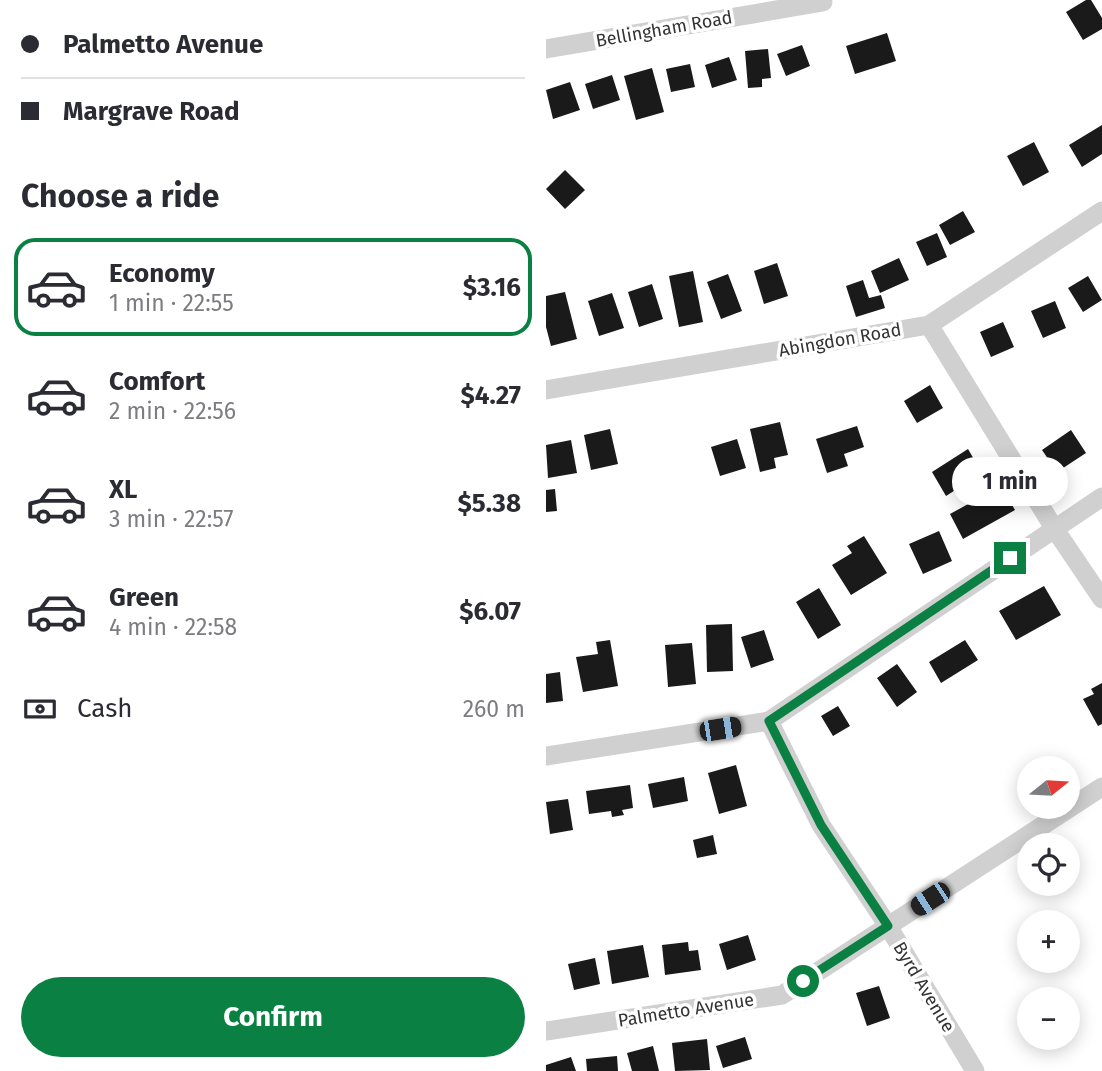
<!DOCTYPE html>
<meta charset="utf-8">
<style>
:root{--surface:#fff;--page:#f2f2f3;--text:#2b2b33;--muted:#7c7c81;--line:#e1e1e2;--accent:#0b8043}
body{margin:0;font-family:"Fira Sans",sans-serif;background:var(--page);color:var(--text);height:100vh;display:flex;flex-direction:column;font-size:26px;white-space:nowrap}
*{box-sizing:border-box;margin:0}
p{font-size:23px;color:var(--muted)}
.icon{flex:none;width:38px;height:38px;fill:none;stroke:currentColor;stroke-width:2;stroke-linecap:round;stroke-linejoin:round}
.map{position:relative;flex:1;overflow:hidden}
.panel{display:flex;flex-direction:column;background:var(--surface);width:546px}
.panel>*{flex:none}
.top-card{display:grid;align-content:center;height:154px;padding:0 21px;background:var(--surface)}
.needle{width:46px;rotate:72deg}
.controls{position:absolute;left:471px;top:756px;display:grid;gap:14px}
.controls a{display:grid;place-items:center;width:63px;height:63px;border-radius:50%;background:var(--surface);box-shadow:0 4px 18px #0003;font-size:35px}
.end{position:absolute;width:32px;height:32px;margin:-16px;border:9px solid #0b8043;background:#fff;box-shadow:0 0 0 4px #fff}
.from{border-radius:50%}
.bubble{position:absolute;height:49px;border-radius:24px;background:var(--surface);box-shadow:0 4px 18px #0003;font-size:23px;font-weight:700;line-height:49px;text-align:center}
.car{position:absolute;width:21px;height:42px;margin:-21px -10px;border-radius:9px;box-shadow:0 0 5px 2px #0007;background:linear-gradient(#222 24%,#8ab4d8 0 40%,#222 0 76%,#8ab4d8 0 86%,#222 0)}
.top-card b{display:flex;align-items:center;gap:24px;height:66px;font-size:26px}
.top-card b+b{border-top:2px solid var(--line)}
.top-card i{width:18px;height:18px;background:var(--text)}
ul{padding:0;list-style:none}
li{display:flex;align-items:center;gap:21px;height:98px;margin:0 14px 10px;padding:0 7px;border:4px solid transparent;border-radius:21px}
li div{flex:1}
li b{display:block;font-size:26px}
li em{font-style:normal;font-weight:700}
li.selected{border-color:var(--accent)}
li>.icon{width:63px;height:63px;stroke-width:1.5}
h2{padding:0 21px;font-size:32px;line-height:84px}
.pay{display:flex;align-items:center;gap:18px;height:77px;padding:0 21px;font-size:26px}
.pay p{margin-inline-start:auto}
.cta{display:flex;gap:14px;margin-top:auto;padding:14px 21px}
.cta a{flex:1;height:80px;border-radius:42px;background:var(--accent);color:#fff;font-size:28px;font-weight:700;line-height:80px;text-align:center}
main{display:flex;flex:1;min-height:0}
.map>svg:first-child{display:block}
</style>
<main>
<section class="panel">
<div class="top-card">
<b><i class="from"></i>Palmetto Avenue</b>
<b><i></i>Margrave Road</b>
</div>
<h2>Choose a ride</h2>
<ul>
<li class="selected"><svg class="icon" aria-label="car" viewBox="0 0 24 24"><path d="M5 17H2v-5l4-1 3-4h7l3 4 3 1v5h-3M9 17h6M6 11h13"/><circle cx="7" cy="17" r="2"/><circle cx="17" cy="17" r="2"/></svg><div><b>Economy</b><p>1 min · 22:55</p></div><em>$3.16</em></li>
<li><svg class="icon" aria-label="car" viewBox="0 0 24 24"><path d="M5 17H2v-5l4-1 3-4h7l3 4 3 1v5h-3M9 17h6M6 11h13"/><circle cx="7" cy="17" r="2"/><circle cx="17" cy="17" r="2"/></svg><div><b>Comfort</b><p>2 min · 22:56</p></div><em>$4.27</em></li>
<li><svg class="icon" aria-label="car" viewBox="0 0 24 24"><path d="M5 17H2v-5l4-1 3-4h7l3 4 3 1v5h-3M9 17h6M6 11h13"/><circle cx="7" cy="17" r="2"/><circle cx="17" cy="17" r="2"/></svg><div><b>XL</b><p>3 min · 22:57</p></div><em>$5.38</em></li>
<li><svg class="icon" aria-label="car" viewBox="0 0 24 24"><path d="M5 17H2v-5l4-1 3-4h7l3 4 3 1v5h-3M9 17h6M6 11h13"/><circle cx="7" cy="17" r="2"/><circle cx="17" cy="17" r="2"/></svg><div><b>Green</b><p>4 min · 22:58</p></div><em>$6.07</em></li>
</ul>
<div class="pay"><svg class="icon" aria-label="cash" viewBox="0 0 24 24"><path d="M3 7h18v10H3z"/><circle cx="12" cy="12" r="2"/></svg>Cash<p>260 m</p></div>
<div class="cta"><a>Confirm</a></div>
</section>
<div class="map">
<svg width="556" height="1071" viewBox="0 0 556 1071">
<rect width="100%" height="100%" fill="#fff"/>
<path fill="#1a1a1a" d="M540,0h5l11,18v11l-19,11 -17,-28z
M341,33l9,28 -41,13 -9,-28z
M256,45l8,21 -24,10 -9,-22z
M222,49l3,29 -9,1v8l-14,1 -3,-37z
M183,57l8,23 -25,8 -7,-23z
M144,64l5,23 -24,5 -5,-23z
M106,68l12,44 -28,8 -12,-44z
M66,75l8,25 -27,9 -8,-25z
M24,82l10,28 -27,9 -7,-29z
M556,125v29l-20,13 -13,-22z
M488,142l15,30 -26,14 -16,-30z
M19,170l20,20 -20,19 -19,-20z
M417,211l12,21 -25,13 -11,-20z
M391,233l10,24 -20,9 -11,-24z
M353,258l10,22 -29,13 -9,-22z
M231,263l11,33 -24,8 -10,-33z
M147,271l10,51 -24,5 -10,-51z
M182,274l14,37 -21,8 -14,-37z
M542,276l14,24 -19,12 -15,-24z
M317,280l6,18 12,-3 4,13 -29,9 -10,-31z
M106,284l11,35 -24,8 -11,-35z
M19,292l12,47 -26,7 -5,-19v-31z
M66,293l12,35 -25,8 -11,-35z
M509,301l11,27 -23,10 -12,-27z
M457,322l11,25 -23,10 -11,-25z
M384,385l13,23 -26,15 -13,-22z
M234,422l8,33 -14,3 2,10 -16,4 -10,-43z
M311,426l7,21 -20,7 4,12 -21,7 -11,-34z
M64,429l8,35 -27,6 -7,-35z
M525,430l15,23 -29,19 -15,-22z
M191,439l9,29 -26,8 -9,-29z
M25,440l6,33 -29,5 -2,-33z
M422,449l14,24 -36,23 -14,-24z
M455,486l14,24 -52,29 -13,-25z
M9,489l2,22 -11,1v-22z
M393,531l13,30 -29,13 -14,-30z
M318,536l23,37 -36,22 -19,-30 20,-12 -5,-7z
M498,586l17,29 -45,25 -17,-29z
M273,588l22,37 -23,14 -22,-37z
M186,624l1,47 -26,1 -1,-47z
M218,630l10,30 -23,8 -10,-31z
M64,640l8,46 -35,6 -7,-35 22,-3 -2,-12z
M419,640l13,20 -37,23 -12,-21z
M146,643l4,41 -28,3 -3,-42z
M351,664l20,28 -20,15 -20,-29z
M14,672l3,29 -17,2v-29z
M556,683v41l-4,2 -15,-27 11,-5 -3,-5z
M292,706l12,20 -17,10 -12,-20z
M190,765l11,41 -28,8 -11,-41z
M138,777l4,24 -35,7 -5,-24z
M84,785l3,23 -11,2 2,5 -12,2 -1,-6 -22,3 -3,-23z
M22,799l5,31 -23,4 -4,-32z
M167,835l4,19 -20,4 -4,-18z
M202,935l8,25 -29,10 -8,-26z
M142,942l1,9 9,-1 3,20 -36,5 -3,-30z
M97,945l6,32 -37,7 -5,-33z
M49,958l5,26 -26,6 -6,-26z
M333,986l11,32 -23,8 -11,-33z
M199,1037l7,22 -29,9 -7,-22z
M161,1039l3,31 -35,1 -3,-28z
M107,1046l6,25h-27l-5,-18z
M71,1056l1,15h-31l-1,-12z
M25,1057l5,14h-30v-6z"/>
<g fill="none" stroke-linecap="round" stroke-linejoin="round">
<path stroke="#d0d0d0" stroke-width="19" d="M0,49l277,-47
M383,325l125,203 48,71
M0,390l383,-65 173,-114
M223,721l52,104 67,101 87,145
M0,756l223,-35 333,-224
M0,1031l236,-36 320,-208"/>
</g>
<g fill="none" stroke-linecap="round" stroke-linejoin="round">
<path stroke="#0b8043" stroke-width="9" d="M257,981l85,-55 -67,-101 -52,-104 241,-163"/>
</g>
<g text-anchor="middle" stroke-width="7" stroke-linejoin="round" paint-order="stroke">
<g font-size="18" fill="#333" stroke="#fff">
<text transform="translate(118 29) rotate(-10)" y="6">Bellingham Road</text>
<text transform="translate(294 340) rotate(-10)" y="6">Abingdon Road</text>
<text transform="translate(378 987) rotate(59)" y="6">Byrd Avenue</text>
<text transform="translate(140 1010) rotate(-9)" y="6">Palmetto Avenue</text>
</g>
</g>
</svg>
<div class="controls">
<a><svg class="needle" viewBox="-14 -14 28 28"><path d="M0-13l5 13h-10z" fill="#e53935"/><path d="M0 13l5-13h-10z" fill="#7c7c81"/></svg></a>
<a><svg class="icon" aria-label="locate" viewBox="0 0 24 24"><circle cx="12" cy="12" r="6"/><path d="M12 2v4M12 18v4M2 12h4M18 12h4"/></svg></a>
<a>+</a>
<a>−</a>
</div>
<i class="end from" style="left:257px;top:981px"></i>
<i class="end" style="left:464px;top:558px"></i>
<div class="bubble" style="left:406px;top:457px;width:116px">1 min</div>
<i class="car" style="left:174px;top:729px;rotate:81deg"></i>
<i class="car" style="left:384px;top:899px;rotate:237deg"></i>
</div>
</main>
